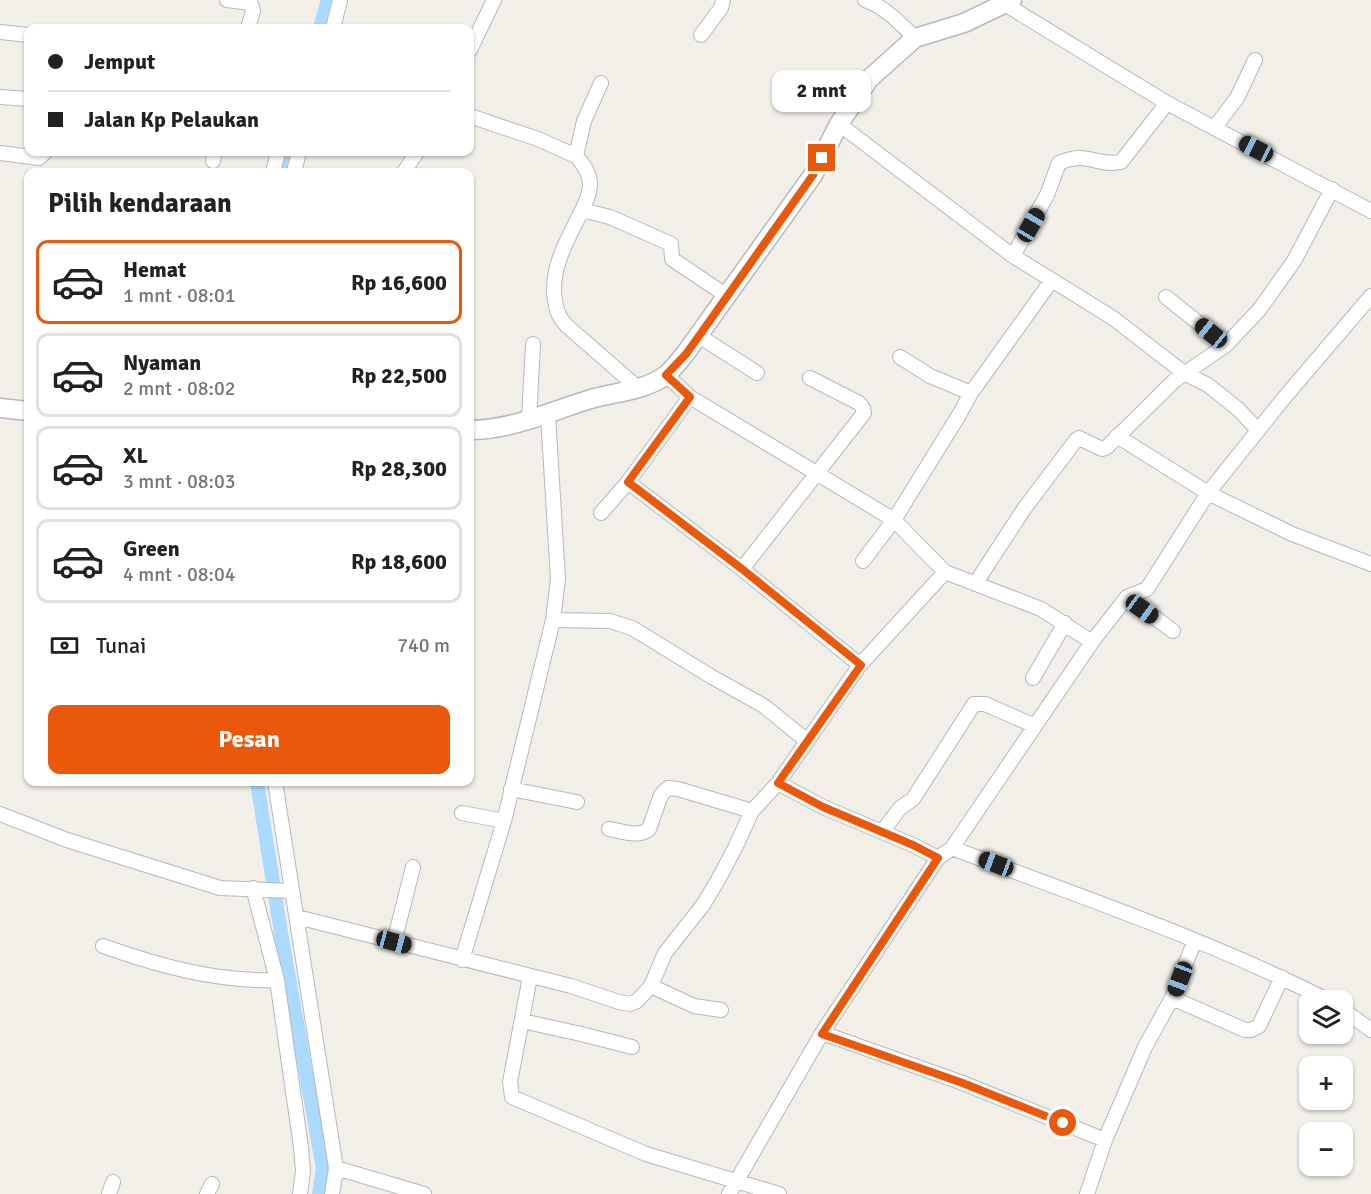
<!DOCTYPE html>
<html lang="id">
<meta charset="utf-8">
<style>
:root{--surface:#fff;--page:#f2f2f2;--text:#222;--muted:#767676;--line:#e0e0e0;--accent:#ea580c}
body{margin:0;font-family:Signika,sans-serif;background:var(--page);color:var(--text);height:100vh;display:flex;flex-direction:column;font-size:22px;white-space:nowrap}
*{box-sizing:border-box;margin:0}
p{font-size:20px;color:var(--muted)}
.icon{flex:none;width:33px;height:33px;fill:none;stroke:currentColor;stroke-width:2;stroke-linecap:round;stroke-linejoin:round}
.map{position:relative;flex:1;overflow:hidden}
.details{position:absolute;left:24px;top:168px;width:450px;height:618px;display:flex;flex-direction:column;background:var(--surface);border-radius:12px;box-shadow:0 2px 4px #0004}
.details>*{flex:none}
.hud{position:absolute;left:24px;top:24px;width:450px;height:132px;border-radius:12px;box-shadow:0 2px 4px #0004;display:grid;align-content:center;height:132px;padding:0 24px;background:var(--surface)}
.controls{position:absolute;left:1299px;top:990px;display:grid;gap:12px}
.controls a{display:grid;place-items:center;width:54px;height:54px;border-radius:12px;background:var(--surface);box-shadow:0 2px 4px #0004;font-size:30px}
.end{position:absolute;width:27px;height:27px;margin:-14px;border:8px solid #ea580c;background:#fff;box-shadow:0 0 0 3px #fff}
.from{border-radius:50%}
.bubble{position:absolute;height:42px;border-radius:12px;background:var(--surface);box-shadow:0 2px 4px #0004;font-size:20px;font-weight:800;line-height:42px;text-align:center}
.car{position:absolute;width:18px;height:36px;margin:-18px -9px;border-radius:8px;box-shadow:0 0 4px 2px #0007;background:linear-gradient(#222 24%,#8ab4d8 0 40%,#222 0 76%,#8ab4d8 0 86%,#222 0)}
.hud b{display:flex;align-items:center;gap:21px;height:57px;font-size:22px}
.hud b+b{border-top:2px solid var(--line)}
.hud i{width:15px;height:15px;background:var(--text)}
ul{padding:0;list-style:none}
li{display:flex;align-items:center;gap:18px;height:84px;margin:0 12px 9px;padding:0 12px;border:3px solid var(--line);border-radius:12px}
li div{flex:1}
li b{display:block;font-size:22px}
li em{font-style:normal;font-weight:800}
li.selected{border-color:var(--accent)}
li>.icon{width:54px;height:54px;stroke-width:1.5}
h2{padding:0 24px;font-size:27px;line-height:72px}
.pay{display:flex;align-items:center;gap:15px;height:66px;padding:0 24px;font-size:22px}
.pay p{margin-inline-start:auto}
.button{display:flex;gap:12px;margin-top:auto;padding:12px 24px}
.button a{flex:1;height:69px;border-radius:12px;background:var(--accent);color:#fff;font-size:24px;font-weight:800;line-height:69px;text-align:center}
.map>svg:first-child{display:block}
</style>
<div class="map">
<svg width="1371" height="1194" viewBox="0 0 1371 1194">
<rect width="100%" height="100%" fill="#f1efe8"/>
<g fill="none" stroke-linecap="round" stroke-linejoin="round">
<path stroke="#aadaff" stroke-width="14" d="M320,28l8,-28
M283,172l5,-20
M257,782l24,151 42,236 -4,25"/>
<defs>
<path id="minor" d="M227,0l17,2 7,2 2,7 -5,17
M865,0c20,7 35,23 50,38
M1003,3l164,100 204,108
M333,28l7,-28
M0,32l28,3
M701,35l20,-27 2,-8
M470,50l24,-50
M0,97l28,2
M470,116l68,23 38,17 8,-35 17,-38
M839,124l174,132 100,62 71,55 24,12 30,24 20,21
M1214,128l23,-30 18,-38
M0,153l39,5 6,-6
M576,156c7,8 14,17 14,28 0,11 -7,25 -12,34 -13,26 -28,53 -23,83 2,11 4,17 12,25l71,62
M213,161l2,-9
M273,172l5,-20
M294,172l5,-20
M404,172l13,-20
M582,210l28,7 61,27 1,15 55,37
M1013,256l34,-61 12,-32c29,-13 37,4 62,-1l46,-59
M1166,297l60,48
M699,336l58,37
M900,357l30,19 41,17
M666,375l24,22 204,123 51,52 96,37 51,33
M529,419l4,-75
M1117,436l91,57 84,41 79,30
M628,482l114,87 118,96
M601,513l27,-31 62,-85
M863,561l31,-41 65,-105 12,-22 81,-113
M742,569l122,-156 -1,-5 -4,-5 -49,-25
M975,584l49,-75 52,-69 3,-2 23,11 5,-2 67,-66 52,-36 33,-35 35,-49 38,-72
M1127,597l46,34
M553,620l57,1 22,7 80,49 52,29 43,35
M1033,678l32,-55
M275,782l61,386 -4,26
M511,789l66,13
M462,813l42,8
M0,814l67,26 153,48 72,3
M609,829c12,2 30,9 40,0l12,-34 7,-7 10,1 74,22 26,-28
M882,832l18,-24 13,-9 61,-95h11l50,22
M952,848c126,48 255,91 375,152
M938,858l-25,-13 -90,-38 -45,-24 82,-118 85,-93
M253,888l24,92 24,167 2,24 -3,23
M297,917l274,69 48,16 11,2 7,-3 14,-15
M394,942l19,-75
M103,946c56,20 114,36 174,34
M462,960l42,-139 49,-201 5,-41 -10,-164
M530,977l-20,105 2,15 134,57 133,40
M1172,998l73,32h6l8,-4 23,-49
M1342,1009l29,21
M721,1010l-27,-4 -43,-20 14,-33 38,-48 15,-25 17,-32 17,-37
M522,1021l59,13 51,13
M822,1033l138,49 145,58 40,-93 27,-49 23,-58
M336,1168l88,26
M109,1194l4,-12
M207,1194l5,-10
M729,1194l93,-161 116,-175 14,-10 140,-206 35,-45 20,-8 61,-96 76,-95 87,-102
M1087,1194l18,-54"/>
<path id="tertiary" d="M0,408l28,3
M470,430c42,0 81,-19 121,-31 24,-7 54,-8 75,-24 7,-6 13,-14 19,-21l128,-179 26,-51 30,-45 46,-41 49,-15 48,-23"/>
</defs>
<use href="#minor" stroke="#b5b8bc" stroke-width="16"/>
<use href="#tertiary" stroke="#b5b8bc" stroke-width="21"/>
<use href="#minor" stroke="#fff" stroke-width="14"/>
<use href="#tertiary" stroke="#fff" stroke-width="18"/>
</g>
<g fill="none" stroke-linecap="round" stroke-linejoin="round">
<path stroke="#ea580c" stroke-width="8" d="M822,158l-9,17 -114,161 -13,18 -20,21 24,22 -62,85 114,87 119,96 -83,118 45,24 90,38 25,13 -116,176 138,48 103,41"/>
</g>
</svg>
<div class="controls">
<a><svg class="icon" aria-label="layers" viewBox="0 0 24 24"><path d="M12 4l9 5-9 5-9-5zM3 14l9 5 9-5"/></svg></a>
<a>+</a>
<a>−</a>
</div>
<i class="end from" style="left:1063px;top:1123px"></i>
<i class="end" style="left:822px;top:158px"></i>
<div class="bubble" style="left:772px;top:70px;width:99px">2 mnt</div>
<i class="car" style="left:1256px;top:149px;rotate:297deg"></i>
<i class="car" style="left:1031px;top:225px;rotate:30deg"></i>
<i class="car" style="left:1211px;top:333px;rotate:309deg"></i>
<i class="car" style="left:1142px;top:609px;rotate:126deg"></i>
<i class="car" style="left:996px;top:864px;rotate:291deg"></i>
<i class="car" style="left:394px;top:942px;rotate:105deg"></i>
<i class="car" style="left:1180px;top:979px;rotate:201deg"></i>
<div class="hud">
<b><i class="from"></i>Jemput</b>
<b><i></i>Jalan Kp Pelaukan</b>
</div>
<section class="details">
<h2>Pilih kendaraan</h2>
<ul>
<li class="selected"><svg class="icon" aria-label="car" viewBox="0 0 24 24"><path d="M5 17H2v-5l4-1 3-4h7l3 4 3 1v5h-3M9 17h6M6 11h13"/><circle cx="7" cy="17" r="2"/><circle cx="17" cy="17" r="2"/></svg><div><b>Hemat</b><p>1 mnt · 08:01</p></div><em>Rp 16,600</em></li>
<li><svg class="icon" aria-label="car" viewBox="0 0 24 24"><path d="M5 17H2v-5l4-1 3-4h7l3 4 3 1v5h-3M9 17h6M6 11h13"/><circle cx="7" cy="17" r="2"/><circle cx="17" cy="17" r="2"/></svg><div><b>Nyaman</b><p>2 mnt · 08:02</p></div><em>Rp 22,500</em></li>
<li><svg class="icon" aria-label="car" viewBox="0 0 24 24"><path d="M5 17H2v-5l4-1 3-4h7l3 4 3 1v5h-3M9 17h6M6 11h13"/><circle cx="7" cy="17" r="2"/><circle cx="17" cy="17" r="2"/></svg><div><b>XL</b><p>3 mnt · 08:03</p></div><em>Rp 28,300</em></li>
<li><svg class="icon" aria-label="car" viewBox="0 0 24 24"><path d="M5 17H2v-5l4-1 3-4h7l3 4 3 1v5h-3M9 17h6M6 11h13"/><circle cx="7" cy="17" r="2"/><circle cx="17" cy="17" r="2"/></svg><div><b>Green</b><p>4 mnt · 08:04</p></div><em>Rp 18,600</em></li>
</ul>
<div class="pay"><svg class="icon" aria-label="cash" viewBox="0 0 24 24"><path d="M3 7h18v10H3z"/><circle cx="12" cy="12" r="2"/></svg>Tunai<p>740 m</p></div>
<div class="button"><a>Pesan</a></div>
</section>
</div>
